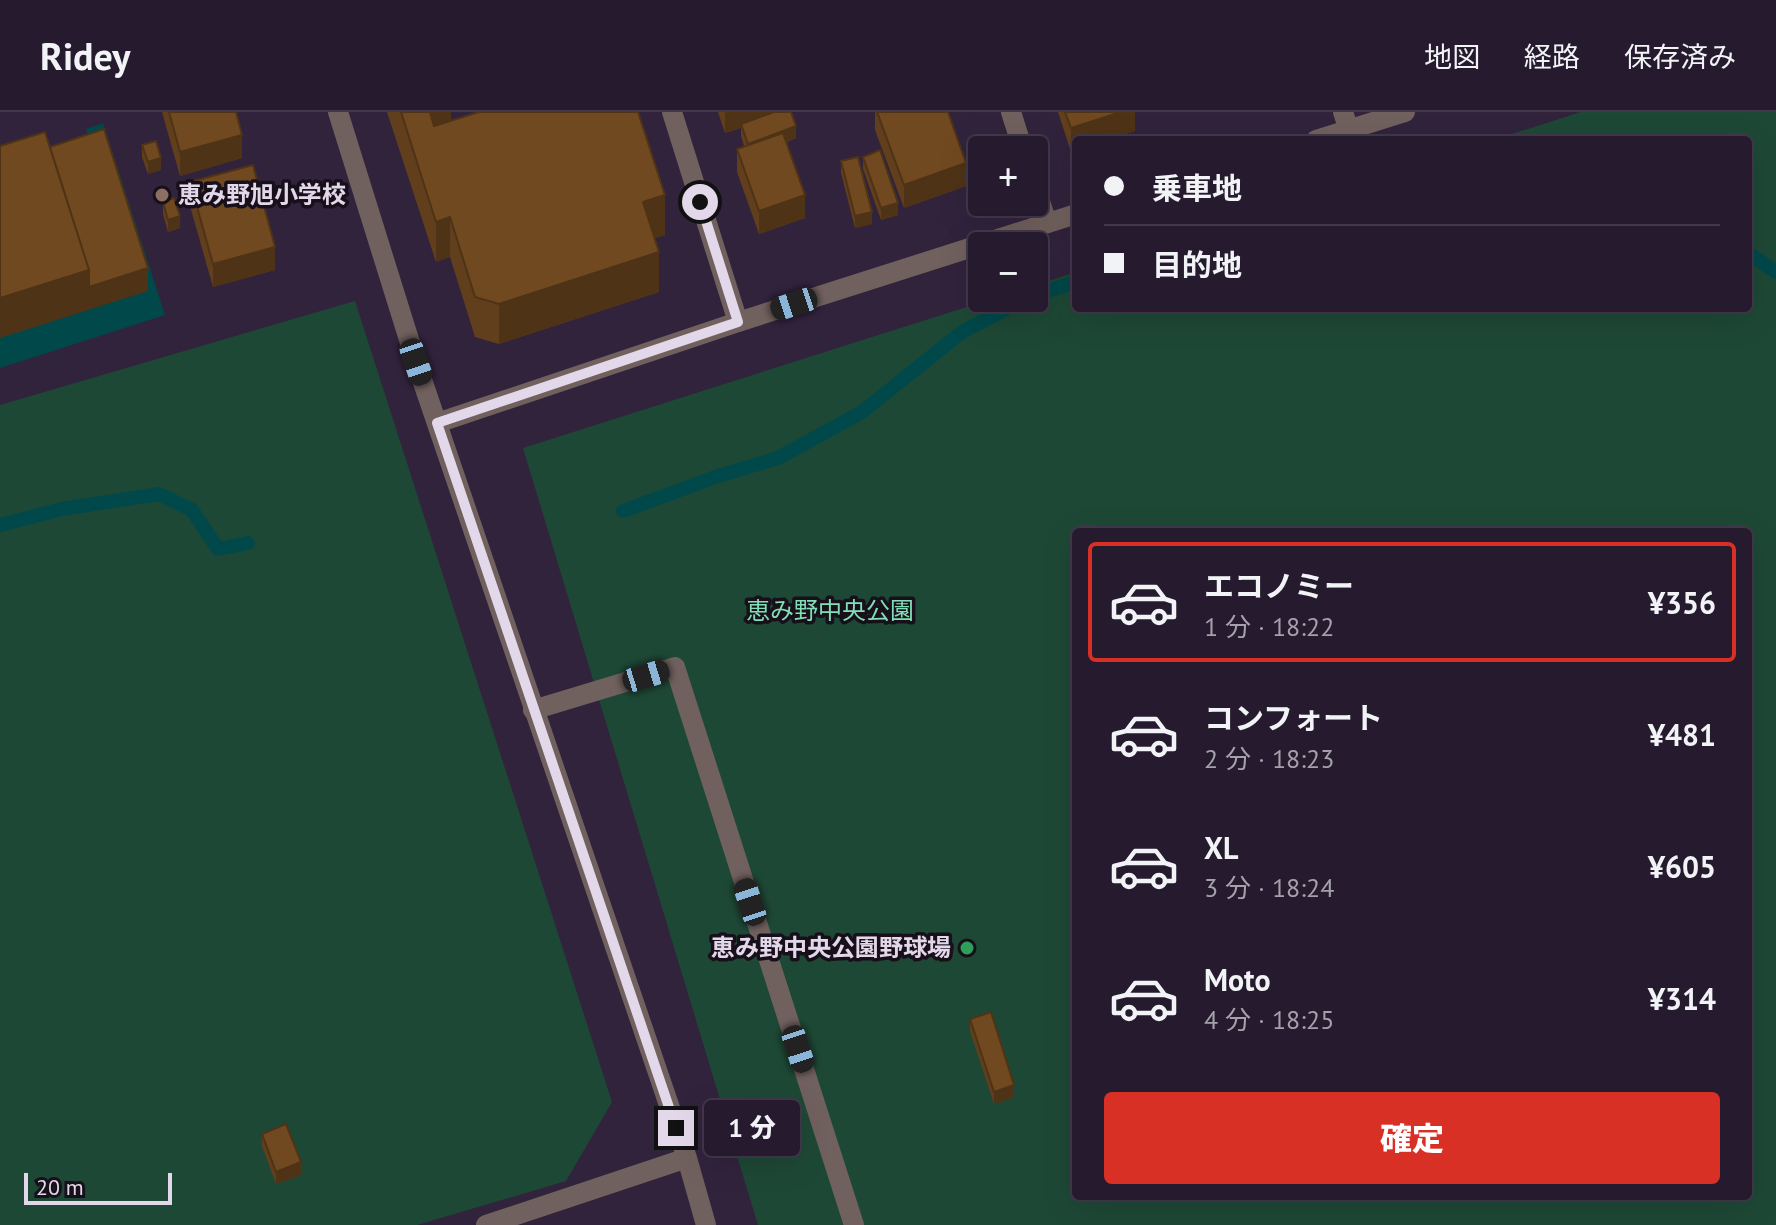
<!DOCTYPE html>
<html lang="ja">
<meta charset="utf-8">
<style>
:root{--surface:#261a2e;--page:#32273a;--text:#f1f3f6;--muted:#a4a1aa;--line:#42384a;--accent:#d93025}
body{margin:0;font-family:"PT Sans","Noto Sans JP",sans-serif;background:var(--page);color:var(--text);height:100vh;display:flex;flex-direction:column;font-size:30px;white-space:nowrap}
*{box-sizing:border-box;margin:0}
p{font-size:26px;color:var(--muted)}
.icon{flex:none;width:44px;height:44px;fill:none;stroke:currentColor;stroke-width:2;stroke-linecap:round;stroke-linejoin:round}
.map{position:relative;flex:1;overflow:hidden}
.drawer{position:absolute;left:1072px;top:416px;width:680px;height:672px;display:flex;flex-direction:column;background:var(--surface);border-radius:8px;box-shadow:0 8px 32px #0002,0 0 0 2px var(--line)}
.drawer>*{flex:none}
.top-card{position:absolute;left:1072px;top:24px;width:680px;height:176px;border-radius:8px;box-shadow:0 8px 32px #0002,0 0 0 2px var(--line);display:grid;align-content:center;height:176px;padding:0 32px;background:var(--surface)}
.tools{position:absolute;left:968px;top:24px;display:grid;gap:16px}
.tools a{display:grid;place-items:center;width:80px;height:80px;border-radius:8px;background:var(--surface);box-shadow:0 8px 32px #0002,0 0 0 2px var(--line);font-size:40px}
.scale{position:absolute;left:24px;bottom:20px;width:148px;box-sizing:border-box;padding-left:8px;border:4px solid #e2d8e9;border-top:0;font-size:22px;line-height:28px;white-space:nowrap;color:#e2d8e9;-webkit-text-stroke:6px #17101b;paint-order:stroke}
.end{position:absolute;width:36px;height:36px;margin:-18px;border:10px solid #e2d8e9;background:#111;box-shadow:0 0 0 4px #111}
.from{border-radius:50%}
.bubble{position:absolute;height:56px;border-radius:8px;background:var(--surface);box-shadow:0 8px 32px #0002,0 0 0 2px var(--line);font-size:26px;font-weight:800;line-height:56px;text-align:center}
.car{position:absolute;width:24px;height:48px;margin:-24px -12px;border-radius:10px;box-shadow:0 0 6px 2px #0007;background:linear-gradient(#222 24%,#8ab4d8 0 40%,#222 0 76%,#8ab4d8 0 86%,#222 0)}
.top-card b{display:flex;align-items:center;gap:28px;height:76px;font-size:30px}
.top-card b+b{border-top:2px solid var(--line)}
.top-card i{width:20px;height:20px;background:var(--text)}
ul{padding:14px 0 0;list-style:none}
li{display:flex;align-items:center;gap:24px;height:120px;margin:0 16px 12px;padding:0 16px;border:4px solid transparent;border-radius:8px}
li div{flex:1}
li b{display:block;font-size:30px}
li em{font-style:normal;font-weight:800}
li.selected{border-color:var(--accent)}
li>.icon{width:72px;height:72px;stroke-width:1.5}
.action{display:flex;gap:16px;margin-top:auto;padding:16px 32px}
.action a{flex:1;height:92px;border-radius:8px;background:var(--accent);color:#fff;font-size:32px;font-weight:800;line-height:92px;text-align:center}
header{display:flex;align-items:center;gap:48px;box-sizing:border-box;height:112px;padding:0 40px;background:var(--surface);border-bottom:2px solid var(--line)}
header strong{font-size:38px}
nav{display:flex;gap:44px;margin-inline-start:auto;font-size:28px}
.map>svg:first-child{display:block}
</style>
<header>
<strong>Ridey</strong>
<nav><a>地図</a><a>経路</a><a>保存済み</a></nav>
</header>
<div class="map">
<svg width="1776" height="1113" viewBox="0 0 1776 1113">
<rect width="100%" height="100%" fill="#32233d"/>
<path fill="#1e4836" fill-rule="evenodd" d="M1581,0h195v1113h-1018l-235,-777 472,-150h39v-12l42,-14v36h672v-168h-255zM1076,420h672v664h-672z
M355,189l257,801 -46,79 -149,44h-417v-820z"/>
<path fill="#00484a" d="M103,11l62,192 -165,53v-164l100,-32 -14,-43z"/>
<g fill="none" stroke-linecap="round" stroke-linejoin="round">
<path stroke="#00484a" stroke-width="14" d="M1748,141l28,19
M1034,183l42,-13
M623,399l95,-35 60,-18 84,-46 100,-80 65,-34
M0,413l62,-16 97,-15 33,16 26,39 30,-6"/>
<path stroke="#71615e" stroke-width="20" d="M533,598l142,-43 179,558"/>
<path stroke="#71615e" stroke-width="20" d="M672,0l66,210
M1011,0l12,38
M1343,0l6,18
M1034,71l13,40"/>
<path stroke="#71615e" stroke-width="20" d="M338,0l78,250 271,796 19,67
M1316,28l89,-28
M437,311l301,-101 338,-108
M486,1113l201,-67"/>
</g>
<path fill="#613f1c" d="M162,0h74l6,46 -62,18z
M387,0h64v9l214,114 -10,3 4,54 -160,52 -24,-7 -25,-80 -14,5z
M718,0h73l5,26 -9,4 18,76 -46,16 -22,-62v-23l7,-3 -3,-10v-8l-16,5z
M875,0h73l18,74 -62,22 -29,-78z
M1058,0h77v19l-29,9h-30v10l-5,2z
M142,33l19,25 -13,4 -6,-17z
M863,45l35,58 -17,5 -18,-51z
M841,49l31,63 -17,4 -14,-55z
M190,70l85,88 -62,17 -23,-81z
M163,90l17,26 -12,4 -5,-18z
M970,907l44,78 -20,7 -24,-73z
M262,1022l39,41 -25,9 -14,-38z"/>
<path fill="#4f3316" d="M427,0h24v24l-24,8z
M725,0h58l-42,12v4l-16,5z
M1121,0h14v19l-29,9h-30v10l-5,2v-24z
M796,14v12l-48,18v-12z
M242,23v23l-62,18v-24z
M161,46v12l-13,4v-12z
M966,51v23l-62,22v-23z
M665,83v40l-22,7v-40z
M805,83v23l-46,16v-23z
M898,91v12l-17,5v-12z
M872,100v12l-17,4v-12z
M180,104v12l-12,4v-12z
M450,105v40l-14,5v-40z
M275,135v23l-62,17v-23z
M659,140v40l-160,52v-40z
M148,156v23l-148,47v-40l89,-28z
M1014,973v12l-20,7v-12z
M301,1050v13l-25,9v-12z"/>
<path fill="#714920" stroke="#4f3316" stroke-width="2" d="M169,0h67l6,23 -62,17z
M401,0h29l4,14 45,-14h159l27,83 -22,7 16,50 -160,52 -24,-7 -25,-80 -14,5z
M774,0h17l5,14 -48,18 -7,-20z
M877,0h71l18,51 -62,22z
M1065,0h56l-50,16z
M104,17l44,139 -59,19v-17l-39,-123z
M45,20l44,138 -89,28v-152z
M783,21l22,62 -46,16 -22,-62z
M156,29l5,17 -13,4 -6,-17z
M880,38l18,53 -17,5 -18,-51z
M858,45l14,55 -17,4 -14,-55z
M253,53l22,82 -62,17 -23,-82z
M174,86l6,18 -12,4 -5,-18z
M991,900l23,73 -20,7 -24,-73z
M286,1012l15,38 -25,10 -14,-38z"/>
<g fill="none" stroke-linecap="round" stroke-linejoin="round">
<path stroke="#e2d8e9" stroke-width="10" d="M676,1016l-239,-705 301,-101 -38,-120"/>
</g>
<circle fill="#8d6e63" stroke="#17101b" stroke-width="3" cx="162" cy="83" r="8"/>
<circle fill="#2e9e5b" stroke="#17101b" stroke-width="3" cx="967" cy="836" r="8"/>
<g text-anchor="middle" stroke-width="7" stroke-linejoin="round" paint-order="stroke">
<g font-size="24" font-weight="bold" fill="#e2d8e9" stroke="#17101b" text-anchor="start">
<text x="178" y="91">恵み野旭小学校</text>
<text x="951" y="844" text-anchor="end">恵み野中央公園野球場</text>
</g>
<g font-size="24" fill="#81deb5" stroke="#17101b">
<text x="830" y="507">恵み野中央公園</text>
</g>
</g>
</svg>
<div class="tools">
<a>+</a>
<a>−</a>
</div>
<div class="scale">20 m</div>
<i class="end from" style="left:700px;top:90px"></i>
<i class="end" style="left:676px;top:1016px"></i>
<div class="bubble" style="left:704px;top:988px;width:96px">1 分</div>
<i class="car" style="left:794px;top:192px;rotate:252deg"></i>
<i class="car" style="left:416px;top:250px;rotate:161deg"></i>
<i class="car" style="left:646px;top:564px;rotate:73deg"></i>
<i class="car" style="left:750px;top:790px;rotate:342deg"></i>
<i class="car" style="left:798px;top:937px;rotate:162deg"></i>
<div class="top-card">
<b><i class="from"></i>乗車地</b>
<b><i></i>目的地</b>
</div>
<section class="drawer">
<ul>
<li class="selected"><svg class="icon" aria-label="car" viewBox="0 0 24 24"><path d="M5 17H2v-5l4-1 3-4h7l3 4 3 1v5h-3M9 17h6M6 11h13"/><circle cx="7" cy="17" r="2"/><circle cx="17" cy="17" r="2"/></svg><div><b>エコノミー</b><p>1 分 · 18:22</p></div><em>¥356</em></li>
<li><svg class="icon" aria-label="car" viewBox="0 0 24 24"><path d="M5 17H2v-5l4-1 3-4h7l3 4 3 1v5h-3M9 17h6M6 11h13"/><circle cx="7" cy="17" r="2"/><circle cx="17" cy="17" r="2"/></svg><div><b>コンフォート</b><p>2 分 · 18:23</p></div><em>¥481</em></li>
<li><svg class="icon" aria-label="car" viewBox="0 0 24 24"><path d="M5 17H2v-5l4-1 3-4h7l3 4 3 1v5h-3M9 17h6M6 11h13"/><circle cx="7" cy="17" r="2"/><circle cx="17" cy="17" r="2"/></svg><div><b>XL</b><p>3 分 · 18:24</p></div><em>¥605</em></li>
<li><svg class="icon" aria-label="car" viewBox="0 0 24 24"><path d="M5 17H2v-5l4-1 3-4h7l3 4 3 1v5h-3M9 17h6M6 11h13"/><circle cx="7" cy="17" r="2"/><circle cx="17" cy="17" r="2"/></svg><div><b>Moto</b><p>4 分 · 18:25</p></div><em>¥314</em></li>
</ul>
<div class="action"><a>確定</a></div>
</section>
</div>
